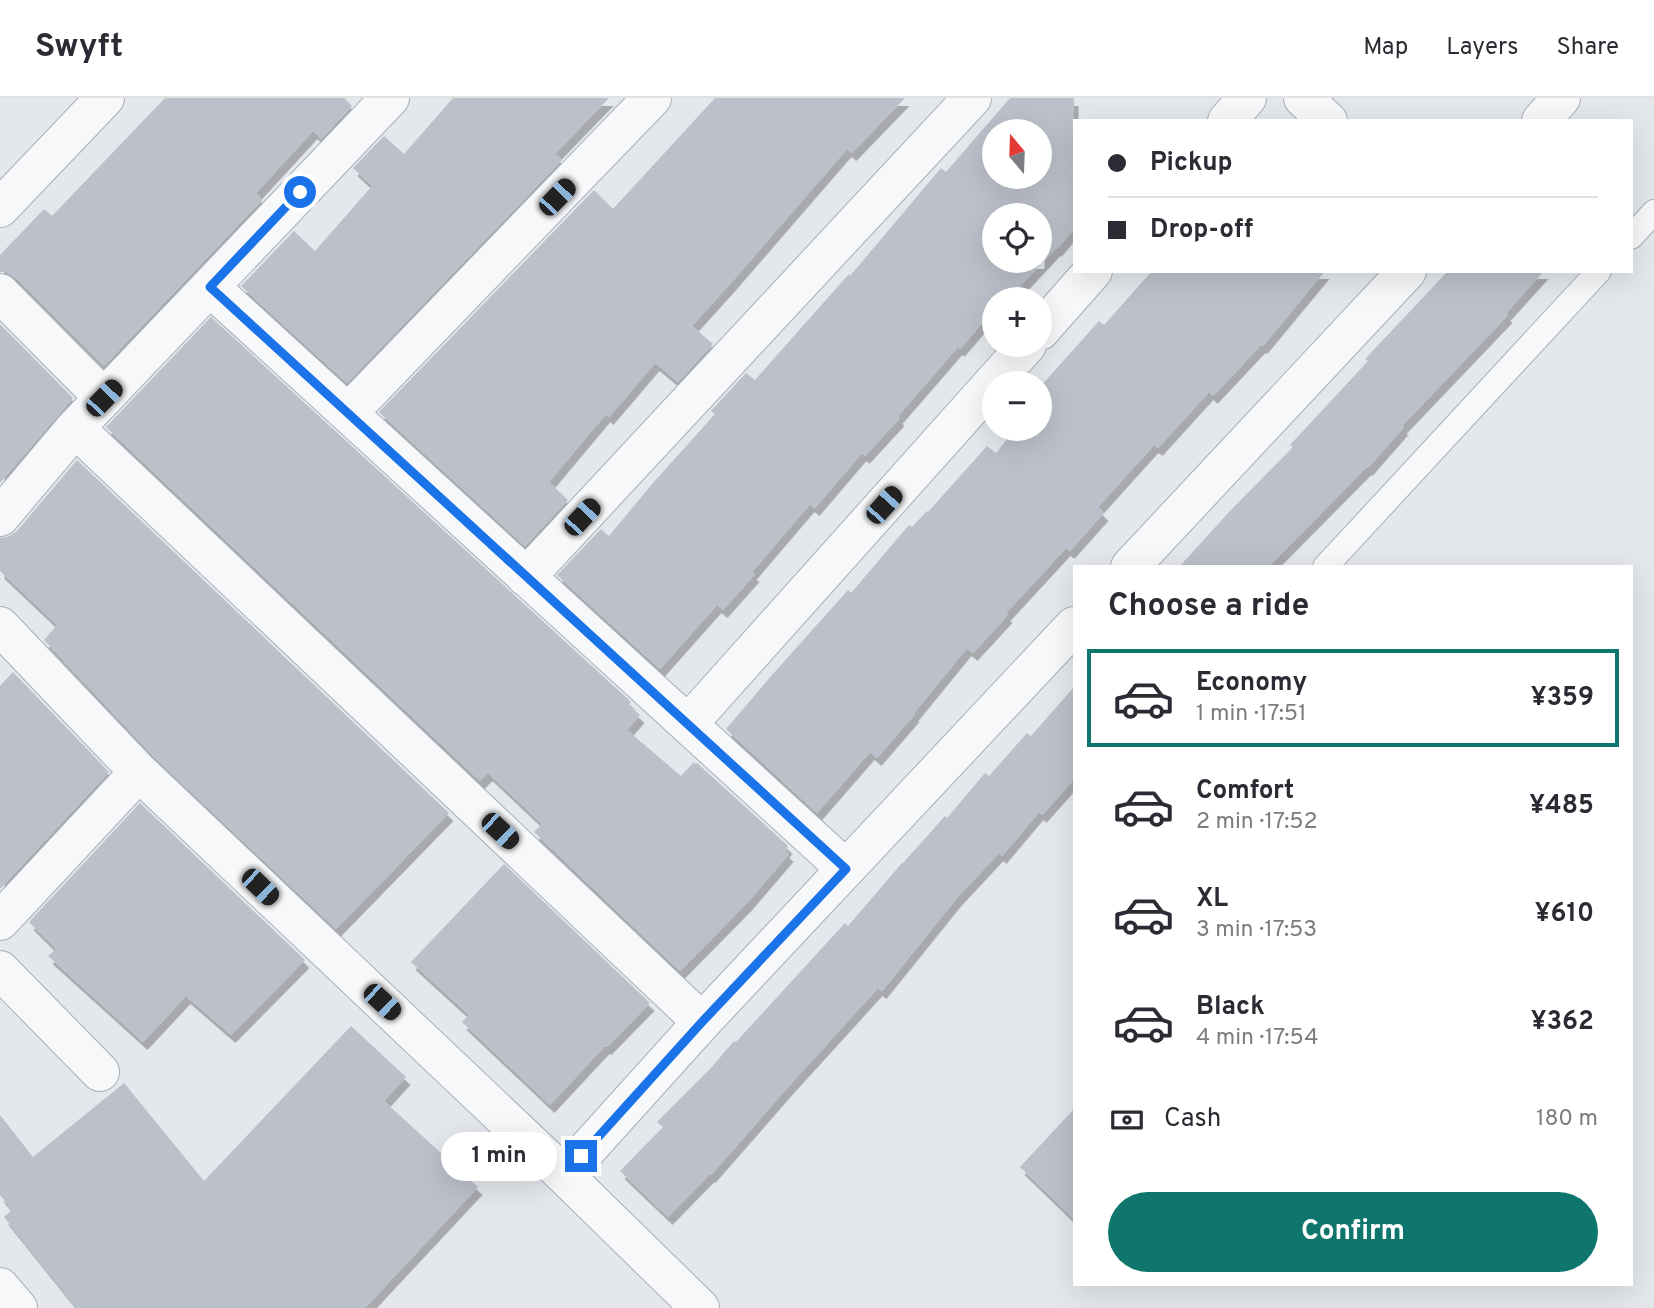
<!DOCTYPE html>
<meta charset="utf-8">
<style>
:root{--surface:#fff;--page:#f2f2f3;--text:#2b2b33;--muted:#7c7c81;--line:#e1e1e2;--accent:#0f766e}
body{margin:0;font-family:Overpass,sans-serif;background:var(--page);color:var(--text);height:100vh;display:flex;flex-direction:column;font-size:26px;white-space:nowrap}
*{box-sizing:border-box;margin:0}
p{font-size:23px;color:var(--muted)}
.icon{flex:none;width:38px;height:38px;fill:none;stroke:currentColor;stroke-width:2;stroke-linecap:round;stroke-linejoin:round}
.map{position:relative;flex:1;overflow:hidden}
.drawer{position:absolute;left:1073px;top:467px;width:560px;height:721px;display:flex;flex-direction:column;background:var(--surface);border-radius:0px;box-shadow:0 7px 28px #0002}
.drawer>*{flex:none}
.top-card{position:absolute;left:1073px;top:21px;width:560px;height:154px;border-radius:0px;box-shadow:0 7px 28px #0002;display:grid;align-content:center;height:154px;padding:0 35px;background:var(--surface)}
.needle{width:46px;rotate:341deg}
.fabs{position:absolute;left:982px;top:21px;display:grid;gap:14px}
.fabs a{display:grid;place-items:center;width:70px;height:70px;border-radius:50%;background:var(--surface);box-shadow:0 7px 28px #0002;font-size:35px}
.end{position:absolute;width:32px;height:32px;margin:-16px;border:9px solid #1a73e8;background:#fff;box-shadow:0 0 0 4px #fff}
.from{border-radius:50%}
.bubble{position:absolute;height:49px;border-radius:24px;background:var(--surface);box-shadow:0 7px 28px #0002;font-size:23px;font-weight:700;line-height:49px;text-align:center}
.car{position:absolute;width:21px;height:42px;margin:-21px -10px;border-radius:9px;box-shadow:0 0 5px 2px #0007;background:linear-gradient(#222 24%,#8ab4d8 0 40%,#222 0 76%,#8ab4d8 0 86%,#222 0)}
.top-card b{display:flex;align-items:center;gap:24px;height:66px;font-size:26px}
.top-card b+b{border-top:2px solid var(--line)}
.top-card i{width:18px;height:18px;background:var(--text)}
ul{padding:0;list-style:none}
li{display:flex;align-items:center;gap:21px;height:98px;margin:0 14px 10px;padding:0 21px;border:4px solid transparent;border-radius:0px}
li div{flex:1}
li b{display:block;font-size:26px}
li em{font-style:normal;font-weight:700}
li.active{border-color:var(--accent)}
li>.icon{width:63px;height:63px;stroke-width:1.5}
h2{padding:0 35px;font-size:32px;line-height:84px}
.pay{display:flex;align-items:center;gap:18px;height:77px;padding:0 35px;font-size:26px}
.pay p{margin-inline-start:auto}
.cta{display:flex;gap:14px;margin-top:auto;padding:14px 35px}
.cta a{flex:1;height:80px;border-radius:42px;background:var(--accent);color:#fff;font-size:28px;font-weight:700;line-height:80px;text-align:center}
header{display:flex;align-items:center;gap:42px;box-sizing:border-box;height:98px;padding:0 35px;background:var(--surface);border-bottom:2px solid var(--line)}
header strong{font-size:33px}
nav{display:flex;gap:38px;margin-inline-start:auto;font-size:24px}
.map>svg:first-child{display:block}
</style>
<header>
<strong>Swyft</strong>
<nav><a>Map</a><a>Layers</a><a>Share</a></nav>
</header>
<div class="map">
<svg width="1654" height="1210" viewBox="0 0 1654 1210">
<defs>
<filter id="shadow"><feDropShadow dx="4.5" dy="8" stdDeviation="0" flood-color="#0004"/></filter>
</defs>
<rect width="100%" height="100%" fill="#e4e7ec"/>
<path fill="#bbc0ca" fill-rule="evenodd" filter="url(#shadow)" d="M165,0h179l8,8 -31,33 -8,-8 -57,62 6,7 -158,166 -88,-88 -10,-6h-6v-17l44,-46 8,7z
M453,0h156l-54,56 7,6 -215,223 -106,-97 53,-55 21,20 57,-65 -19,-18 31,-32 20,18z
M715,0h190l-53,55 -5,-4 -117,135 -38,42 21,18 -35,38 -23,-19 -46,54 -3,-3 -57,68 19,18 -43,46 -146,-134 215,-222 19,19z
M1010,0h64v131l-17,20 -1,-1 -48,51h-14v10l-34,40 -2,-2 -60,69 2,2 -35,38 -3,-3 -47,55 -5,-4 -58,68 3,2 -32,36 -6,-5 -57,64 -103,-94 44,-46 8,7 44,-53 62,-69 -4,-3 35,-38 9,7 94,-106 1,2 91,-108 5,4zM994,33h46v46h-46zM994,117h46v46h-46z
M1152,173h173l-62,75 -2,-1 -48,51 -4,-4 -51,56 -4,-3 -56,62 6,6 -34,38 -4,-3 -60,65 2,2 -35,38 -6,-5 -53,65 1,1 -38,44 -7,-6 -53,61 -91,-84 46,-54 76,-85 3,3 58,-68 3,2 15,-16 1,1 59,-66 9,7 19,-24h25v-42l59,-66 5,4z
M1448,173h96l-38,42 2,2 -106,111 2,1 -36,41 -1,-1 -99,100h-89l50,-55 64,-65 -3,-2 78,-84 -3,-2z
M211,219l420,385 -2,3 11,10 -13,15 54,46 13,-14 2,2 1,-1 91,83 -3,4 4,4 -42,49 -67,68 -146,-139 8,-8 -54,-51 -8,8 -374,-354z
M0,226l73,74 -73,85z
M77,362l372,353 -113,116 -182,-172 -110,-117 13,-15 -57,-54v-33l8,-1 9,-6z
M13,574l96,100 -109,117v-203z
M1074,589v92l-32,36 -3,-3 -37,44 -3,-3 -42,45 -75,93 -4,-3 -90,99 -77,88 -1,-1 -42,43 -48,-46 43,-44 -6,-5 54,-54 23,-27 2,1 109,-119 3,3 54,-63h1l42,-47 2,2 38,-45 4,3 38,-43 4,3z
M140,705l165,157 -74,75 -45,-39 -43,46 -95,-86 8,-7 -27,-27z
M504,766l146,139 -43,44 -2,-1 -55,59 -88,-83 7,-7 -58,-53z
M351,928l55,51 -22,24 94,86 -113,121h-288l-73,-91 8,-7 -12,-15v-80l33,42 91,-74 80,98z
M1074,1011v110l-54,-52z"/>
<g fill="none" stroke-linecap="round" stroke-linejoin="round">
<defs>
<path id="service" d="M1631,139l23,-25
M1325,469l274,-296"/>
<path id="minor" d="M1303,0l25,23
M1227,23l20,-23
M1541,23l20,-23
M0,110l105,-110
M210,189l636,582
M0,195l104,105
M1040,233l53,-60
M348,315l304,-315
M75,330l627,594
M0,419l75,-89 315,-330
M1130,469l277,-296
M526,479l446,-479
M0,528l139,146 425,403 136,133
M688,626l339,-379
M0,823l139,-149
M0,872l100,102
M564,1077l138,-153 372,-396
M0,1189l18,21"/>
</defs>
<use href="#service" stroke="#a9aeb7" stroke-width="26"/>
<use href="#minor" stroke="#a9aeb7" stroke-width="40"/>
<use href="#service" stroke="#f7f8fa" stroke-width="24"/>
<use href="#minor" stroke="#f7f8fa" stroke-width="38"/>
</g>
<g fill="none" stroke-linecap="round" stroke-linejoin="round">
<path stroke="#1a73e8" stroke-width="9" d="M300,94l-90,95 636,582 -144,153 -121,134"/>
</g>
</svg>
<div class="fabs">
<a><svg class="needle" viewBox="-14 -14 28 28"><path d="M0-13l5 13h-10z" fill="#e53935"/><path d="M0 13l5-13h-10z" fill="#7c7c81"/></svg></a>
<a><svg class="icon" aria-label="locate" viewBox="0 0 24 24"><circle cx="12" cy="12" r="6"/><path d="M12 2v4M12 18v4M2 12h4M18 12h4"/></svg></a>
<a>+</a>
<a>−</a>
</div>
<i class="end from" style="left:300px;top:94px"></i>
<i class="end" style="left:581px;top:1058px"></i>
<div class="bubble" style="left:441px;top:1034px;width:116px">1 min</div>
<i class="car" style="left:557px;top:99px;rotate:44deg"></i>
<i class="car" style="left:104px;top:300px;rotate:44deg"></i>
<i class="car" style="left:884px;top:407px;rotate:42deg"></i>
<i class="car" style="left:582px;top:419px;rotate:43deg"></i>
<i class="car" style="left:500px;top:733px;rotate:133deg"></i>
<i class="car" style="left:260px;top:789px;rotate:134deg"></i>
<i class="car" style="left:382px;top:904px;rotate:133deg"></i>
<div class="top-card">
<b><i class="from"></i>Pickup</b>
<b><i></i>Drop-off</b>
</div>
<section class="drawer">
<h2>Choose a ride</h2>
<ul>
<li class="active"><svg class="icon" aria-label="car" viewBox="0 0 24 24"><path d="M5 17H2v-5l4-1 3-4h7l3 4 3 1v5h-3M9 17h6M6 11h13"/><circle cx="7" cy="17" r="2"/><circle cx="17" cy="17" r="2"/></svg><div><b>Economy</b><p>1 min · 17:51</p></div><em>¥359</em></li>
<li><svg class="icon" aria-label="car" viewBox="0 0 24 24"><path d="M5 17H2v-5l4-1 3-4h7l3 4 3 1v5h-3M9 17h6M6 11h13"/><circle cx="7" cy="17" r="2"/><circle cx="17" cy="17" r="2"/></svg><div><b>Comfort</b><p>2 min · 17:52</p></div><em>¥485</em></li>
<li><svg class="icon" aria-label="car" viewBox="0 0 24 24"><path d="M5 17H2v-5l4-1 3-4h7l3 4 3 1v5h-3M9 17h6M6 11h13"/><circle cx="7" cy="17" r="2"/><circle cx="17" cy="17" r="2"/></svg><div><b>XL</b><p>3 min · 17:53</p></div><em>¥610</em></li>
<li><svg class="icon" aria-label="car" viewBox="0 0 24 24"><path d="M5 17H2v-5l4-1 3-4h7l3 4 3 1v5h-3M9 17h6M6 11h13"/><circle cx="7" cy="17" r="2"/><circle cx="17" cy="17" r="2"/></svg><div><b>Black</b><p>4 min · 17:54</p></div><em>¥362</em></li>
</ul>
<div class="pay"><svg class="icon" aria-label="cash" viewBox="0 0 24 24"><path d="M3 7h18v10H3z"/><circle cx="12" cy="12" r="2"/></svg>Cash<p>180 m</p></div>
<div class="cta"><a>Confirm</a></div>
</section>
</div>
